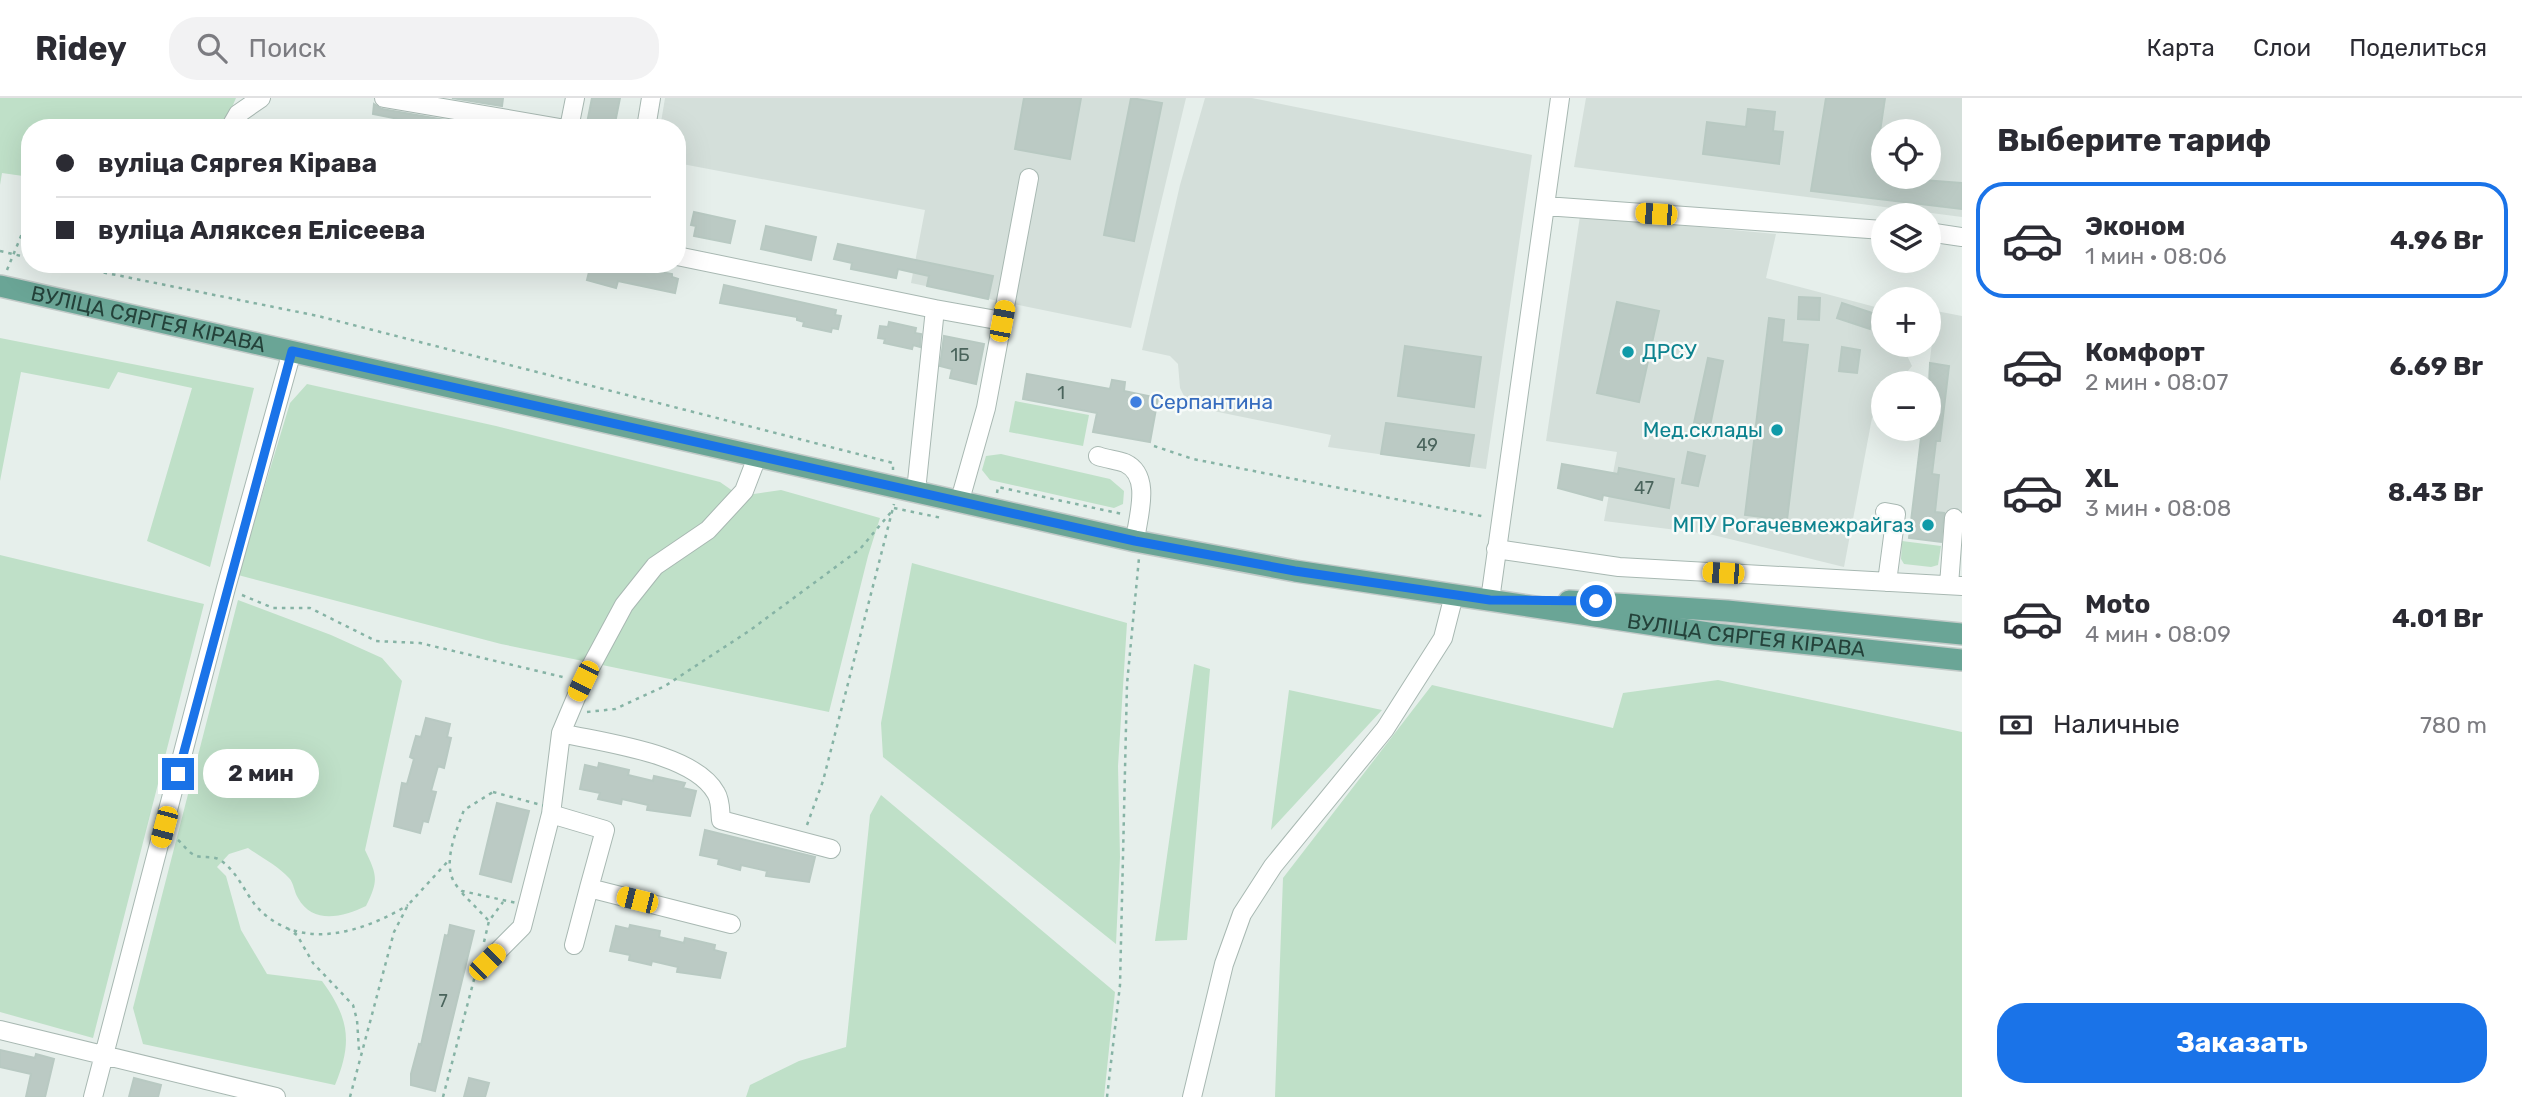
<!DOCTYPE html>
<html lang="ru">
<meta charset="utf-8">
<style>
:root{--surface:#fff;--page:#f2f2f3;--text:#2b2b33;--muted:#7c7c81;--line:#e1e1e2;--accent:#1a73e8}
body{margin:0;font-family:Rubik,sans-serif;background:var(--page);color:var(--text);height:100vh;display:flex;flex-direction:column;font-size:26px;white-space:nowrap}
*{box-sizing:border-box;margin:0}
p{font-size:23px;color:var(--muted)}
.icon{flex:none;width:38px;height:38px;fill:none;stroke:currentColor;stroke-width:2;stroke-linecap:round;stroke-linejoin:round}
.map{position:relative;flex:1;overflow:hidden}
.details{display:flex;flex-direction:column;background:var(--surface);width:560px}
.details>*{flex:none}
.guide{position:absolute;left:21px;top:21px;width:665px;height:154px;border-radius:28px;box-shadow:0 7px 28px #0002;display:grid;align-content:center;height:154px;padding:0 35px;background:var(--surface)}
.controls{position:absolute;left:1871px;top:21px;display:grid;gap:14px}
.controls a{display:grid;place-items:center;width:70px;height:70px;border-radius:50%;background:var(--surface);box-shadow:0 7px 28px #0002;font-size:35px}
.end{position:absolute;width:32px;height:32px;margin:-16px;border:9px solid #1a73e8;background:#fff;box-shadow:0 0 0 4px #fff}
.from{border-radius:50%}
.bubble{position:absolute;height:49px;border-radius:24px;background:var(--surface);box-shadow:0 7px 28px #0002;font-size:23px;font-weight:700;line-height:49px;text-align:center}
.car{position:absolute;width:21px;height:42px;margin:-21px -10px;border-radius:9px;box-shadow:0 0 5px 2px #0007;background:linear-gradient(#f5c518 24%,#345 0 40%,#f5c518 0 76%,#345 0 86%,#f5c518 0)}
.guide b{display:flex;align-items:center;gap:24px;height:66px;font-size:26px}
.guide b+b{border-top:2px solid var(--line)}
.guide i{width:18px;height:18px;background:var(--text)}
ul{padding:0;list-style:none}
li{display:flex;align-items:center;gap:21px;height:116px;margin:0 14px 10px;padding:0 21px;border:4px solid transparent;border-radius:28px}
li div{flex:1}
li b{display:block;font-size:26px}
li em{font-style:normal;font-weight:700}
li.on{border-color:var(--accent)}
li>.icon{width:63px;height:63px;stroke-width:1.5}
h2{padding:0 35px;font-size:32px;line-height:84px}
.pay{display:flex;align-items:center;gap:18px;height:77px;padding:0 35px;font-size:26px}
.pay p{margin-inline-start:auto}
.cta{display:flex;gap:14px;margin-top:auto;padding:14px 35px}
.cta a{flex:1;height:80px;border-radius:28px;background:var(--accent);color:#fff;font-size:28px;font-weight:700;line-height:80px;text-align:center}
header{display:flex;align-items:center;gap:42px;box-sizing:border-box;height:98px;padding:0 35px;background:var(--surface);border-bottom:2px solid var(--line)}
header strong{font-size:33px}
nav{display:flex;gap:38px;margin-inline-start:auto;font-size:24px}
.search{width:490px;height:63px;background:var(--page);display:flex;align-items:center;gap:18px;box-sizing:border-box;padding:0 24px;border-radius:28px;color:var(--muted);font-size:26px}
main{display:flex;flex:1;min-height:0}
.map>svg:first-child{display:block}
</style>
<header>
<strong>Ridey</strong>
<div class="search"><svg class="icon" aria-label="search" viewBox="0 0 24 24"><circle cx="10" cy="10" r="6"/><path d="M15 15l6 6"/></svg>Поиск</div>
<nav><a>Карта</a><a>Слои</a><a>Поделиться</a></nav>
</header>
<main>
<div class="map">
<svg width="1962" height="999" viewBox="0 0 1962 999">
<rect width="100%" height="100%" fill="#e6efeb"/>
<path fill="#d4dfda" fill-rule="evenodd" d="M665,0h521l-55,230 -220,-45 14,-73 -248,-47v-35h-17z
M1205,0h47l280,57 -46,314 -158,-22 3,-12 -142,-29 -9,-18 -2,-24 -8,-8 -28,-6 38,-165z
M1586,0h376v119l-388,-50zM1883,33h45v46h-45z
M1580,118l196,18 -10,44 117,31v36h19l10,21 -14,17h-15v20l-11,15 -28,149 -135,-33 -105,-13 13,-69 -71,-11z
M1936,213l26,5v228l-53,-6 13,-109h6l-1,-46z"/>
<path fill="#bfe0c8" d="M0,0h236l-13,30h-193v49l-28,-4 -2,12z
M0,240l254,50 -44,179 -63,-26 45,-153 -74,-16 -9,17 -88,-17 -21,109z
M307,286l189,42 224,56 20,14 41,-6 99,28 -12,38 -39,156 -328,-68 -263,-69 52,-172z
M1015,303l74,14 -6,31 -74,-14z
M1001,356l109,25 14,12 -1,13 -9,4 -124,-28 -8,-10 4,-14z
M1902,443l39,5 -3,19 -7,2 -27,-3 -3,-5z
M0,457l204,49 -111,434 -93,-26z
M912,465l215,60 -9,143 2,91 -4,87 -233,-187 -2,-34z
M238,502l93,35 51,23 20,23 -37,169c12,25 14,30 1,56 -23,11 -53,19 -68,-8 -4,-6 -4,-15 -9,-20 -11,-12 -28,-21 -41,-30l-19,6 -12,13 9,9 15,54 26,44 55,7c27,37 31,61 13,104l-192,-41 -10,-36z
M1194,566l16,5 -23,271 -32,1z
M1718,582l244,52v365h-687l8,-219 149,-193 181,43 10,-35z
M1289,592l93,20 -111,120z
M881,697l234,197 -11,105h-358l4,-12 49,-24 47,-14 24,-232z"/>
<path fill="#bbcac4" stroke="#b8c9c2" stroke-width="2" d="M452,0h51l-1,8z
M592,0h28l-6,30h-28z
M1024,0h57l-11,61 -55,-10z
M1131,0l31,5 -28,138 -30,-6z
M1826,0h59l-11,74 9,1v4l79,6v26l-151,-18z
M374,6l8,5 109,19h-47l-71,-14z
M1748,11l27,3 -2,19 10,1 -4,32 -76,-10 4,-32 39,5z
M694,114l41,9 -5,22 -36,-7 2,-10 -5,-1z
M766,128l50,11 -5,23 -50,-11z
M838,146l155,32 -5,23 -61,-13 2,-10 -31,-7 -2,9 -45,-9 1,-6 -18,-4z
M591,166h26l55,10v3l6,2 -3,14 -57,-12 -2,7 -29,-8z
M724,187l112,25 -1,5 6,1 -3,13 -6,-1 -1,4 -28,-6 1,-4 -7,-2v-3l-77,-14z
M1799,199l21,1 -1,22 -21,-1z
M1617,204l42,9 -20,91 -42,-9z
M1842,205l33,11 -5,15 -33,-11z
M1769,220l15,2 -2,22 26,3 -21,175 -42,-5z
M889,224l27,6 -1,5 6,1 -1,13 -7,-2 -1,4 -28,-6 1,-4 -7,-1 2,-12 8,1z
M944,238l40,8 -8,40 -26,-6 2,-9 -12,-3z
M1405,248l76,11 -7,50 -76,-11z
M1842,249l18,3 -3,23 -18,-2z
M1708,260l15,3 -13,65 -16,-3z
M1930,265l19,3 -9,75h-4l-4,33 7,1 -4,37 9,1 -3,29 -32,-4 12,-100 -16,-3 1,-6h22z
M1027,276l83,15 2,-9 13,2 -1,9 34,7 -8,44 -57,-10 4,-19 -74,-14z
M1386,325l88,12 -5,31 -88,-12z
M1688,354l17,4 -7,30 -16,-3z
M1562,366l56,10 1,-6 55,11 -5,29 -66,-13 -1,5 -44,-12z
M426,620l24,6 -3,13 4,1 -7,30 -6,-2 -7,25 5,1 -8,30 -5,-1 -3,12 -26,-7 8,-43 5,1 7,-25 -4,-2 6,-21 5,1z
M599,665l30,7 -1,5 25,6 1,-5 31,7 -2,5 13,3 -6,25 -43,-6 1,-5 -26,-6 -1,5 -23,-5 2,-6 -20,-4 5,-24 13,3z
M497,705l32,8 -18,71 -31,-8z
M705,732l110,27 -6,25 -43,-6 1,-5 -26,-6 -1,5 -22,-6 1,-5 -19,-4z
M450,827l24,6 -39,160 -24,-6v-11l8,-30 2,1 24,-110 3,1z
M630,827l30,6 -1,6 25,6 1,-5 30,7 -1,5 12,3 -6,25 -43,-6 1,-5 -26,-6 -1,4 -22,-5 1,-5 -20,-4 6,-25 13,3z
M0,952l35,8 1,-4 18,5 -9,38h-19l5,-23 -31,-7z
M134,980l27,7 -3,12h-29z
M469,980l20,5 -4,14h-21z"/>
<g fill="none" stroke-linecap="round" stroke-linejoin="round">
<defs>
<path id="minor" d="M384,0l176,30
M230,30l8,-14 23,-16
M569,30l6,-30
M646,30l5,-30
M1545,108l338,24
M1928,134l34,5
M677,158l258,53 -19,182
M935,211l67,12
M1098,358c8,3 19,4 27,7 28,13 12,56 10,78
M960,402l26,-92 43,-230
M1885,414l11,2 -9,68
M1496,451l123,18 343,19
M1949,487l5,-67
M1490,502l70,-502
M561,635c43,10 133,20 155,60 5,8 4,19 5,27l110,29
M551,716l54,16 -16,58 142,36
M574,847l15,-57
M487,864l35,-35 29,-113 10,-81 22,-52 41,-76 31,-39 53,-36 36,-39 13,-34
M0,932l276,67
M93,999l133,-509 66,-237
M1192,999l32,-133 18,-50 31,-48 112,-137 58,-91 11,-43"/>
<g id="major">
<path id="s1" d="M0,188l1135,255 160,30 420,63 247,26"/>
<path d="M1569,503l158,10 235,23"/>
</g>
</defs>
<use href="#minor" stroke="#a8b8b2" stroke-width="20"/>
<use href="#major" stroke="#c2cac8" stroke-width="24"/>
<path stroke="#86b3a5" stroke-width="2.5" stroke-dasharray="3.5 5" stroke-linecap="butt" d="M0,153l30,7
M62,166l256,52 575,147v7
M7,172l19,-46 4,-1
M1154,348l39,13 293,58
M997,395l1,-6 124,27
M894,410l48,10
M242,497l31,13h37l66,33 44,2 147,35
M587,614l28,-3 50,-23 84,-55 111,-82 32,-38
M493,694l52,14 -24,98 -59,-13c-24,-18 -7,-57 2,-81z
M807,727l16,-44 71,-277
M178,742c5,4 10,12 16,15 7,4 19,0 26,5 17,11 24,31 36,46 42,47 106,27 152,-1
M462,795l27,28
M287,830l10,7 16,28 40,42 4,15 2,30
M484,844l5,-21 14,-19
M350,999l44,-165 14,-27 42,-46
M443,999l33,-125
M1107,999l13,-112 7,-301 12,-126"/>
<use href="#minor" stroke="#fff" stroke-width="18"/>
<use href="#major" stroke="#6aa596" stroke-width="21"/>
</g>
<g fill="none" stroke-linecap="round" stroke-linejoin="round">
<path stroke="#1a73e8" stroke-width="9" d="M178,676l114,-423 843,190 160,30 195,29 106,1"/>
</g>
<g fill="#0f9aa8" stroke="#f7fbf9" stroke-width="2.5">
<circle cx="1628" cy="254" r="7"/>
<circle cx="1777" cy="332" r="7"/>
<circle cx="1928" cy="427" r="7"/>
</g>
<circle fill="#3f7fe0" stroke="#f7fbf9" stroke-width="2.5" cx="1136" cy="304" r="7"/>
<g text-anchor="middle" stroke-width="5" stroke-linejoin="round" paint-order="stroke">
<g font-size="18" fill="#4a645c">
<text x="960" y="263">1Б</text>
<text x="1061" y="301">1</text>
<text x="1427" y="353">49</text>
<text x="1644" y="396">47</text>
<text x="443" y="909">7</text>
</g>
<g font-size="21" fill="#24423a" stroke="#f7fbf9">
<text dy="7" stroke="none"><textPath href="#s1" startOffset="152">ВУЛІЦА СЯРГЕЯ КІРАВА</textPath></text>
<text dy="7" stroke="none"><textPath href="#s1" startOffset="1782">ВУЛІЦА СЯРГЕЯ КІРАВА</textPath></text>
</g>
<g font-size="21" fill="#0d838f" stroke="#f7fbf9" text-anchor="end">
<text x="1642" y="261" text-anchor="start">ДРСУ</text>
<text x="1763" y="339">Мед.склады</text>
<text x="1914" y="434">МПУ Рогачевмежрайгаз</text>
</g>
<g font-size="21" fill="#366cbe" stroke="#f7fbf9" text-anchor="start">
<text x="1150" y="311">Серпантина</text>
</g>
</g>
</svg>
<div class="controls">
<a><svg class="icon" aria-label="locate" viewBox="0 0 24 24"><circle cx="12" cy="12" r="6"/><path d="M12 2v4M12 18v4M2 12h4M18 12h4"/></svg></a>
<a><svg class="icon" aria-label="layers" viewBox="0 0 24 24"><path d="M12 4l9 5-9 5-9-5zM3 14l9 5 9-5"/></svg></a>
<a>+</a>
<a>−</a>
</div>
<i class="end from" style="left:1596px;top:503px"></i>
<i class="end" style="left:178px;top:676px"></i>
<div class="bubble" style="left:203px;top:651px;width:116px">2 мин</div>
<i class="car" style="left:1656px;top:116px;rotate:274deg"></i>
<i class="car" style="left:1002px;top:223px;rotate:11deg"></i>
<i class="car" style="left:1723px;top:475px;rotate:273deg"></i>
<i class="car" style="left:583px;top:583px;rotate:206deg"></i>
<i class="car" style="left:164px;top:729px;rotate:195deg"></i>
<i class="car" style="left:637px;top:802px;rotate:284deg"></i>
<i class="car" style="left:487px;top:864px;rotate:45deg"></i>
<div class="guide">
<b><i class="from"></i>вуліца Сяргея Кірава</b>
<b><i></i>вуліца Аляксея Елісеева</b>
</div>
</div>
<section class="details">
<h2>Выберите тариф</h2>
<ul>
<li class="on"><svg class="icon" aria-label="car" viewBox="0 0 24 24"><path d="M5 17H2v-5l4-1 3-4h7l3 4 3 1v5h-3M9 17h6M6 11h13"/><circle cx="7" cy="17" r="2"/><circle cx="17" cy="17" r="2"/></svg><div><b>Эконом</b><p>1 мин · 08:06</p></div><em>4.96 Br</em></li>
<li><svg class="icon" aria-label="car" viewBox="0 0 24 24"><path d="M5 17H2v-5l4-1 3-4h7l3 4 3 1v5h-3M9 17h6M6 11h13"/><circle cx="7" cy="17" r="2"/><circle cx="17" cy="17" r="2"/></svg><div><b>Комфорт</b><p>2 мин · 08:07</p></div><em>6.69 Br</em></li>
<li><svg class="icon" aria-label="car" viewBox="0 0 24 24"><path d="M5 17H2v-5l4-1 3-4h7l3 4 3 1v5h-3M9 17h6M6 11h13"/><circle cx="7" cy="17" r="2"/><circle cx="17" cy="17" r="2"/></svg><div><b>XL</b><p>3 мин · 08:08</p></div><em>8.43 Br</em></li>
<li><svg class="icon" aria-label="car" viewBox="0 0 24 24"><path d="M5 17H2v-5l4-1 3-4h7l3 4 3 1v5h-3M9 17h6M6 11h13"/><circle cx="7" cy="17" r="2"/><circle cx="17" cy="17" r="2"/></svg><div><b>Moto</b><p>4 мин · 08:09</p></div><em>4.01 Br</em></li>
</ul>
<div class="pay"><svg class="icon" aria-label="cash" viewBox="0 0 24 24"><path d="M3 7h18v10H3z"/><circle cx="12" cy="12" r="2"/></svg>Наличные<p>780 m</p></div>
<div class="cta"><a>Заказать</a></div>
</section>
</main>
